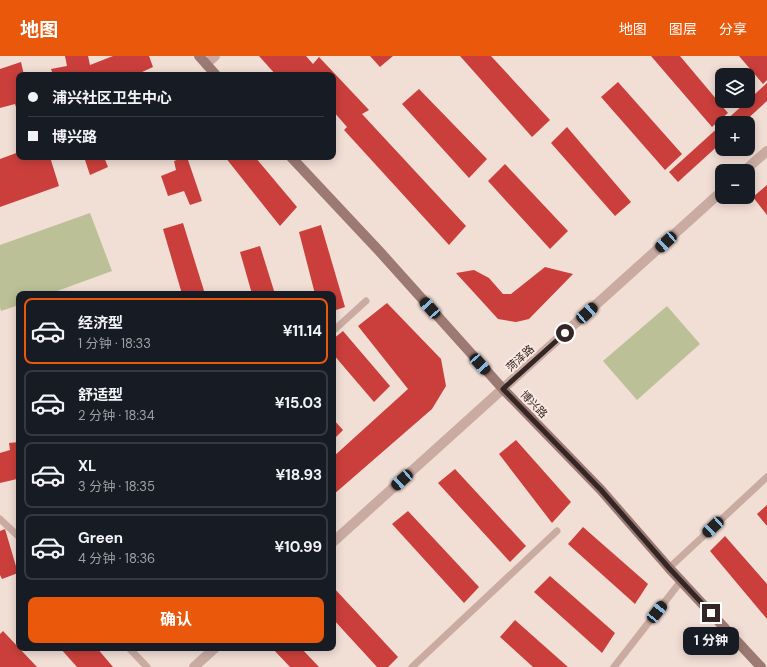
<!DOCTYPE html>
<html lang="zh">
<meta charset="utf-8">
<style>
:root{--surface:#171b24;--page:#20242c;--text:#f1f3f6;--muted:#9ea1a6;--line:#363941;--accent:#ea580c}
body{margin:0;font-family:"DM Sans","Noto Sans SC",sans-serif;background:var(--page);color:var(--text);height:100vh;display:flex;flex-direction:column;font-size:15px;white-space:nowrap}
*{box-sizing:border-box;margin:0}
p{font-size:13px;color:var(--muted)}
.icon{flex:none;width:22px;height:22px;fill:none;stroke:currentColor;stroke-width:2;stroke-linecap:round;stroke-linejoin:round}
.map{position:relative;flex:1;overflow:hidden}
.side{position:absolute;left:16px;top:235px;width:320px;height:360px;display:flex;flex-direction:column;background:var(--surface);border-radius:8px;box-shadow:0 2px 10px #0003}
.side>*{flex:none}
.banner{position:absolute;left:16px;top:16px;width:320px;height:88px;border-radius:8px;box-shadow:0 2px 10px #0003;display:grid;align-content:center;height:88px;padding:0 12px;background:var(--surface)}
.controls{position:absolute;left:715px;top:12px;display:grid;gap:8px}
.controls a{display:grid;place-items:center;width:40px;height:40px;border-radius:8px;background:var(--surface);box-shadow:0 2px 10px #0003;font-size:20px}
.end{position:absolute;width:18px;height:18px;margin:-9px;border:5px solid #332624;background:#fff;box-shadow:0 0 0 2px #fff}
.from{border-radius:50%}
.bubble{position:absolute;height:28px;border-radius:8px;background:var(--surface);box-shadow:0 2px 10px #0003;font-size:13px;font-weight:700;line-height:28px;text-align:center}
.car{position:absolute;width:12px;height:24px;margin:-12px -6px;border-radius:5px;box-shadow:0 0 3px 1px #0007;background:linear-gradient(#222 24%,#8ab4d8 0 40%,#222 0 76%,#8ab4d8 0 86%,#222 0)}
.banner b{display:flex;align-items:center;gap:14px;height:38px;font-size:15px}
.banner b+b{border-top:1px solid var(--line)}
.banner i{width:10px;height:10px;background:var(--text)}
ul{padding:7px 0 0;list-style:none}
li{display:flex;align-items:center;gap:12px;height:66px;margin:0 8px 6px;padding:0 4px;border:2px solid var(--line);border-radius:8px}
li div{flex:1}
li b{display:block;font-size:15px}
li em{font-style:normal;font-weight:700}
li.active{border-color:var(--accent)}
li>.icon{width:36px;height:36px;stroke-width:1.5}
.cta{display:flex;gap:8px;margin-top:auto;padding:8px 12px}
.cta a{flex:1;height:46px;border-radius:8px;background:var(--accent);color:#fff;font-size:16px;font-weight:700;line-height:46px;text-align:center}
header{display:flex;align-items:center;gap:24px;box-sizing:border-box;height:56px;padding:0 20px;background:var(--accent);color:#fff}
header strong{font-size:19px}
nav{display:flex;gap:22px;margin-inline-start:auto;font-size:14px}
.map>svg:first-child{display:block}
</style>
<header>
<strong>地图</strong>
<nav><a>地图</a><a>图层</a><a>分享</a></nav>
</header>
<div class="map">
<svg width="767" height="611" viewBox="0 0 767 611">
<rect width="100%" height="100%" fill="#f1ded5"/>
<path fill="#bbc096" d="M90,157l22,58 -63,23h-30v11l-18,6 -1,-4v-62z
M667,250l33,38 -63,56 -34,-39z"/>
<path fill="#ca3f3b" d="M65,0h23l2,9 23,-9h36l4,11 -13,6 1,2h-23l-1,-3 -11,3h-53l-2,-6 16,-3z
M259,0h47l7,8 6,-7 50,53 -7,4 104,112 -17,19 -105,-115 3,-3 -14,-16v-36h-57z
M370,0h23l-13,11z
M460,0h31l59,64 -18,17z
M651,0h29l48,57 -16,14z
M739,0h28v24l-4,4z
M21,6l3,13h-5v41l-4,-12 -15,4v-39z
M618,26l64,72 -17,16 -64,-73z
M767,27v18l-24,22h-20z
M419,33l68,70 -18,19 -67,-74z
M722,68v18l-44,40 -9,-10z
M567,71l64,75 -16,14 -64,-73z
M19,96v5h31l9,29 -59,21v-48z
M84,101h20l4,10 -18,8z
M185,101h2l15,44 -12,4 -6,-14 -16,5 -7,-20 15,-6 -2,-9z
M225,101h30l42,50 -17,19z
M505,108l63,67 -18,18 -62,-68z
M767,129v30l-14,-18z
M183,167l22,71h-23l-19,-65z
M321,169l24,82 -12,4v-17h-18l-16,-62z
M260,190l15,48h-23l-12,-42z
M545,211l28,7 -44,45 -13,3 -18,-3 -42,-46 18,-3 15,8 14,16h8z
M387,247l54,56 5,27 -14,23 -99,86v-38l75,-68 -50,-63z
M343,275l47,55 -16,16 -41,-48v-15z
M333,363l10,11 -10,10z
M516,384l55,62 -19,21 -53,-69z
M19,386v41l-2,-4 -17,4v-30l10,-3 -1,-7z
M455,413l71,77 -16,16 -72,-79z
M767,449v21l-10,-12z
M408,455l71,76 -15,16 -72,-79z
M583,471l65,57 -13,20 -67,-60z
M5,473l13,44 -16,6 -2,-4v-44z
M725,480l42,48v35l-57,-68z
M550,520l65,57 -13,20 -68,-61z
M333,531l65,70 -10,10h-11l-44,-48z
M515,564l53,47h-35l-33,-30z
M3,575l34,36h-37v-33z
M60,592h37l16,19h-36z
M272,592h29l18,19h-29z"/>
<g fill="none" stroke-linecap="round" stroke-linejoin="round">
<path stroke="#c9aba2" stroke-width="7" d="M333,275l33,-30
M0,463l19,18
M669,512l98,-91
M129,592l18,19
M412,611l145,-136
M614,611l67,-86"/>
<path stroke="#c9aba2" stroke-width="10" d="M206,8l9,-8
M744,115l23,-20
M333,486l389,-351
M194,611l21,-19"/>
<path stroke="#9c7973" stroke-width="10" d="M199,0l17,19
M291,101l90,96 122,136 98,101 68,78 92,99"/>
</g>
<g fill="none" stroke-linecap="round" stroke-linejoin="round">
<path stroke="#332624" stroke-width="5" d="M565,277l-62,56 98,101 68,78 42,45"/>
</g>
<g text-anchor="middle" stroke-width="4" stroke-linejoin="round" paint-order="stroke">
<g font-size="11" fill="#332624" stroke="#f9e9e1">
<text transform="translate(520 302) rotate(-42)" y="4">菏泽路</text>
<text transform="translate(534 348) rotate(46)" y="4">博兴路</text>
</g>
</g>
</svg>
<div class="controls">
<a><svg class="icon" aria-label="layers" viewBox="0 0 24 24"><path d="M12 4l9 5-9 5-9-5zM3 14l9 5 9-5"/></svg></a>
<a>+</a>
<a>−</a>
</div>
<i class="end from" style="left:565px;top:277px"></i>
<i class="end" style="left:711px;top:557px"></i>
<div class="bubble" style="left:683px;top:571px;width:56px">1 分钟</div>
<i class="car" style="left:666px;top:186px;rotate:228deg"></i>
<i class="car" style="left:430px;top:252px;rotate:318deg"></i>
<i class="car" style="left:587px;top:257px;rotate:48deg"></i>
<i class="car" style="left:480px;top:308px;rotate:138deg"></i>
<i class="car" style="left:402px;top:424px;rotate:228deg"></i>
<i class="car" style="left:713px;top:471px;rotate:227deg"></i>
<i class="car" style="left:657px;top:556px;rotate:38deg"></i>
<div class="banner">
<b><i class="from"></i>浦兴社区卫生中心</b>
<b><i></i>博兴路</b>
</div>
<section class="side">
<ul>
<li class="active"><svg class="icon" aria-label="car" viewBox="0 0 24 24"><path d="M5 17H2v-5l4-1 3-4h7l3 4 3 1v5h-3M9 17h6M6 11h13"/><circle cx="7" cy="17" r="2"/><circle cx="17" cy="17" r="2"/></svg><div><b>经济型</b><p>1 分钟 · 18:33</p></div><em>¥11.14</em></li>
<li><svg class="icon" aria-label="car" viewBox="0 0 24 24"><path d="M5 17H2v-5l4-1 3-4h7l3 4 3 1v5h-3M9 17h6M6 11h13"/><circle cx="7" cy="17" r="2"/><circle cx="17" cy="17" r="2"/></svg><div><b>舒适型</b><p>2 分钟 · 18:34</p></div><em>¥15.03</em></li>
<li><svg class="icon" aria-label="car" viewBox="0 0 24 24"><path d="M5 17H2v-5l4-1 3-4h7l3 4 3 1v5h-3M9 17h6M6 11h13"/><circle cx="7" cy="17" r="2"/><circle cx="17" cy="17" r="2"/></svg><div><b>XL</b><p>3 分钟 · 18:35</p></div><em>¥18.93</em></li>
<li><svg class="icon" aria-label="car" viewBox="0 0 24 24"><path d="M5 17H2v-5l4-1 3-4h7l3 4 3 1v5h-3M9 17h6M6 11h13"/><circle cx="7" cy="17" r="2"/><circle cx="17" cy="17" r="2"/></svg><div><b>Green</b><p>4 分钟 · 18:36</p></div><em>¥10.99</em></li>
</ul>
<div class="cta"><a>确认</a></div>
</section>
</div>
